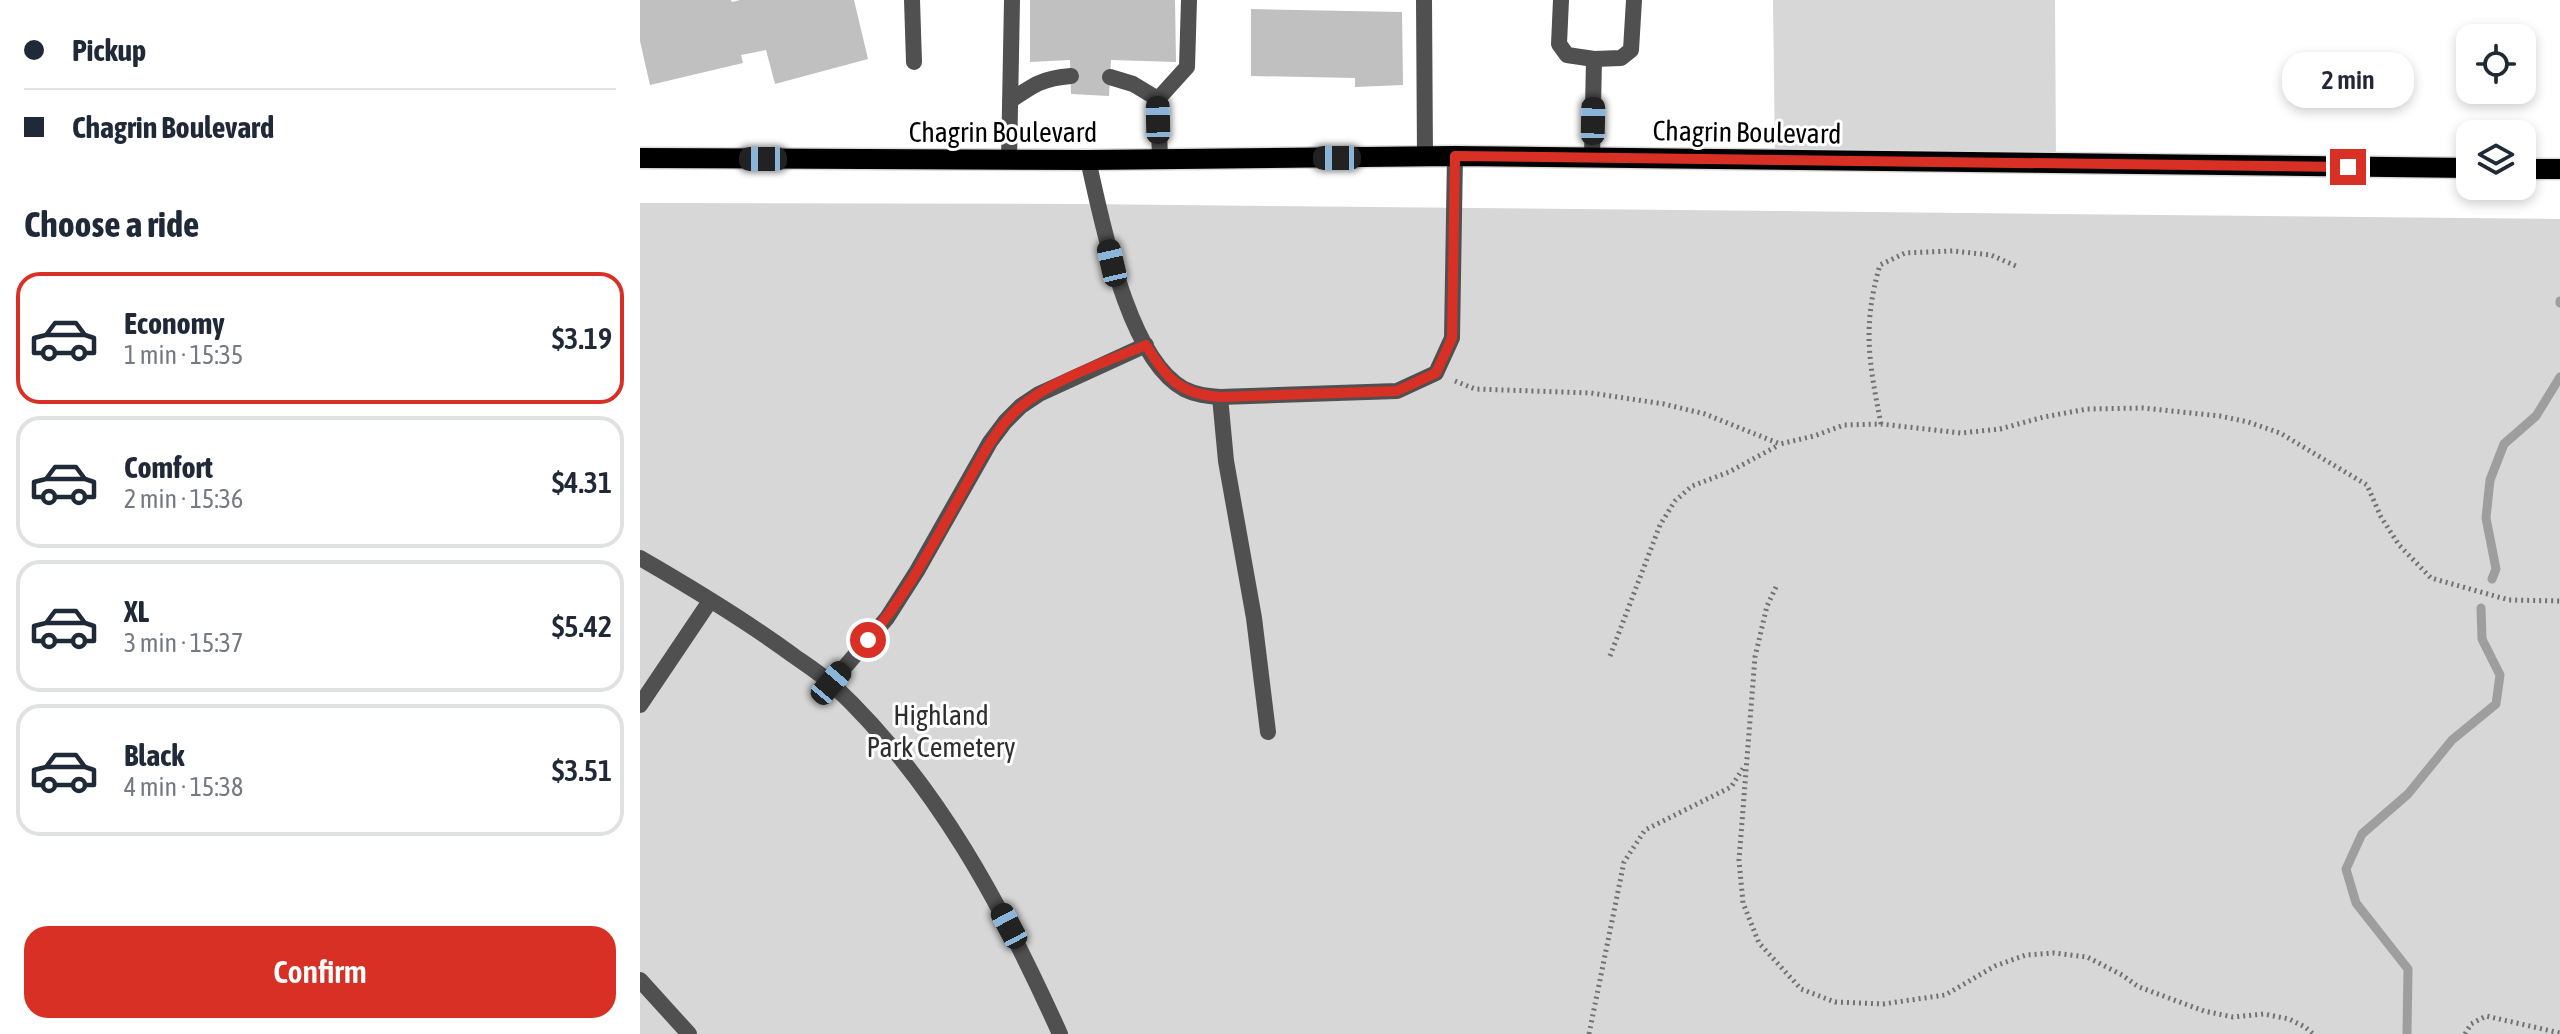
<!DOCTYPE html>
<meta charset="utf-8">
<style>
:root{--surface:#fff;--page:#f2f2f3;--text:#1f2937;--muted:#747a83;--line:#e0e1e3;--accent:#d93025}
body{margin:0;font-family:"Asap Condensed",sans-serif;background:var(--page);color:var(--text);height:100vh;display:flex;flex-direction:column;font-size:30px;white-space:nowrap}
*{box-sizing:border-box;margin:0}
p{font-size:26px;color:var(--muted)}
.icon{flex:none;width:44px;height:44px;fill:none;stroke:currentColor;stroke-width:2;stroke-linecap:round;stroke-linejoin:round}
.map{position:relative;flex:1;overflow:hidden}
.details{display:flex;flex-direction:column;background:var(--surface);width:640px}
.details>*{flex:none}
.guide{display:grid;align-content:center;height:176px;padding:0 24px;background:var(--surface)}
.controls{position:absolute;left:1816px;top:24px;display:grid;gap:16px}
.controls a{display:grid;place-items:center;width:80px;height:80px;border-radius:16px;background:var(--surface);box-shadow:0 4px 12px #0003;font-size:40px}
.end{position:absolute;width:36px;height:36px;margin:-18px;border:10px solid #d93025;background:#fff;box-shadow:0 0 0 4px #fff}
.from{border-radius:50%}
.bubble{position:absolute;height:56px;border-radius:24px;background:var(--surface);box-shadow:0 4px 12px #0003;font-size:26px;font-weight:600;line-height:56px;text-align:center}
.car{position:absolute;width:24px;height:48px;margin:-24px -12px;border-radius:10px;box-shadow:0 0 6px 2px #0007;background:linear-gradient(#222 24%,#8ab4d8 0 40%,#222 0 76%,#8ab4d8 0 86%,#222 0)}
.guide b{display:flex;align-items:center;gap:28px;height:76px;font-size:30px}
.guide b+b{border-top:2px solid var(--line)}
.guide i{width:20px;height:20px;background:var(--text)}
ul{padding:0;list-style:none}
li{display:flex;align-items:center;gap:24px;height:132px;margin:0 16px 12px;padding:0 8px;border:4px solid var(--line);border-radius:24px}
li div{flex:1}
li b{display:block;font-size:30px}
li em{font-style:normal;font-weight:600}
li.active{border-color:var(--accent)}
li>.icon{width:72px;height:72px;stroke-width:1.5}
h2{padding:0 24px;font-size:36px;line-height:96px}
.cta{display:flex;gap:16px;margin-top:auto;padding:16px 24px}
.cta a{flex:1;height:92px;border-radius:24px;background:var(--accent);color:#fff;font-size:32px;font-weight:600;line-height:92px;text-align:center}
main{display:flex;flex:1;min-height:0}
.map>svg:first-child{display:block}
</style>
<main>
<section class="details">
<div class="guide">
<b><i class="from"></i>Pickup</b>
<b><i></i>Chagrin Boulevard</b>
</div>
<h2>Choose a ride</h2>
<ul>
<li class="active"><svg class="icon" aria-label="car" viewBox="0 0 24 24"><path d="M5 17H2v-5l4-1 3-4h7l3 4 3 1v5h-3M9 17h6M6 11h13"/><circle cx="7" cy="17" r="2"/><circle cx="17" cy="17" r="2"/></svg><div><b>Economy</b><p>1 min · 15:35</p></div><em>$3.19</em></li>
<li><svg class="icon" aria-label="car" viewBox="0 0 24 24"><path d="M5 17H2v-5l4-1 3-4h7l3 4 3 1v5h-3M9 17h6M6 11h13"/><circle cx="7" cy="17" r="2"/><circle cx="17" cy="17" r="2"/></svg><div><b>Comfort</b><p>2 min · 15:36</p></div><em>$4.31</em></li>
<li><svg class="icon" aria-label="car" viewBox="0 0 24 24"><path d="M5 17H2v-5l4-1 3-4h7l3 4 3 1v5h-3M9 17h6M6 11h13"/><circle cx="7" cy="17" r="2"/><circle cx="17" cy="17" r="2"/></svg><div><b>XL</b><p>3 min · 15:37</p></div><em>$5.42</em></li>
<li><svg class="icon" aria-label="car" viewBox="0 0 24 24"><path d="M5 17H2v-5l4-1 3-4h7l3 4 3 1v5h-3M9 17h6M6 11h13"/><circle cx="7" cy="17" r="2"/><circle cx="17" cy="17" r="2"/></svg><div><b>Black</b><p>4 min · 15:38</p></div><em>$3.51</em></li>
</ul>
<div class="cta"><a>Confirm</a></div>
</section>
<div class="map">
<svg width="1920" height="1034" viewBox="0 0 1920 1034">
<rect width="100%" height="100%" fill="#fff"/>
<path fill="#d7d7d7" d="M1133,0h282l1,163 -281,-3z
M0,203l440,1 1480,15v815h-1920z"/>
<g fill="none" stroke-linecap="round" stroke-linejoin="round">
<path stroke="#9e9e9e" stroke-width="9" d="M1920,301v2
M1852,579l4,-10 -10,-51 4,-38 14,-36 32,-28 24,-39
M1767,1034l1,-65 -52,-66 -10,-34 16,-35 46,-40 44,-54 44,-36 4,-29 -18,-36 -1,-31"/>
</g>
<path fill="#c0c0c0" d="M0,0h91l1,2 8,-2h114l14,59 -93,25 -9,-34 -25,5 2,8 -93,22 -10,-44z
M390,0h145l1,62 -65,-2 -2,36 -38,-2 -1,-34 -40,2z
M611,9l151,3 1,73 -48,2v-9l-104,-2z"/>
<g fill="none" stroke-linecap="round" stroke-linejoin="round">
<defs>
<path id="primary" d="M0,158l448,2 367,-4 1015,12
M1882,169h38"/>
</defs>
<use href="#primary" stroke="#dbdbdb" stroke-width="23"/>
<path stroke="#727272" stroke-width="5" stroke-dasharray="2 4" stroke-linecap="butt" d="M815,381l20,8 116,4 73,11 41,10 75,30 34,-8 30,-11 37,-1 80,9 39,-4 44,-12 43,-8 56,-1 77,8 28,6 32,11 87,52 14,32 18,28 32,33 78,22 51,1
M1241,424c-12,-61 -19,-98 -1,-159l25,-12 48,-2 38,4 25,11
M1136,587l-9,19 -12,51 -16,203 4,43 16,40 42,46 34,13 48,2 62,-9 50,-29 31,-11 28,-2 33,4 35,18 17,12 65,24 29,6 31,-3 25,5 16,8 8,7
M970,656l50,-131 15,-24 17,-15 37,-14 50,-27
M949,1034l35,-172 21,-32 86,-43 13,-20
M1825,1034l6,-10 15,-8 74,17"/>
<path stroke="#505050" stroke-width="16" d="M272,0l2,62
M784,0l1,157
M921,0l-2,44 8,11 27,4 27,-1 10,-8 3,-50
M470,77l23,7 25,15
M370,101c23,-16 33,-23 61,-25
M952,158l2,-99
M520,159l-2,-60 29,-32 2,-67
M369,160l3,-160
M448,160c14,60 39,198 96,229 12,6 23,7 36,8l177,-6 39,-18 16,-35 3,-182
M580,397l6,64 28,157 14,114
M0,558c52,30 105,62 154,98 13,9 27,18 39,29 103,96 170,222 227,349
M191,683l56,-65 30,-47 73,-129 15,-20 16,-16 18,-12 107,-49
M0,705l70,-104
M0,980l49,54"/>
<use href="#primary" stroke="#000" stroke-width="20"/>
</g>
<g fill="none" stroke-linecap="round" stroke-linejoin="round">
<path stroke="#d93025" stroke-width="10" d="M228,640c38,-44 65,-96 93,-146 17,-30 32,-63 58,-86 33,-29 87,-46 127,-63 20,33 33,49 74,52l177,-6 39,-18 16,-35 3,-182 893,11"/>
</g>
<g text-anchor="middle" stroke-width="6" stroke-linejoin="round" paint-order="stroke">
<g font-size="28" fill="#000" stroke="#fff">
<text x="363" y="142">Chagrin Boulevard</text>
<text transform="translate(1107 132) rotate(1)" y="10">Chagrin Boulevard</text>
</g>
<g font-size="28" fill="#2e2e2e" stroke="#fff">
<text x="301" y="725">Highland<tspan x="301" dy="32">Park Cemetery</tspan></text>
</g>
</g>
</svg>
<div class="controls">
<a><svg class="icon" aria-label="locate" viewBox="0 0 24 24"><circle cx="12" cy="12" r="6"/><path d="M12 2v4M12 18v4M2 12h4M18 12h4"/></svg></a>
<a><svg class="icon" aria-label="layers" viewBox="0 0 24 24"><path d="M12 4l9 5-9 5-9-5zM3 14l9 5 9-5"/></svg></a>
</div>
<i class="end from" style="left:228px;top:640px"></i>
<i class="end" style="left:1708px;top:167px"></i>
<div class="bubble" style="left:1642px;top:52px;width:132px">2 min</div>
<i class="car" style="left:518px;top:120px;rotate:359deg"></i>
<i class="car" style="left:953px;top:121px;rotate:1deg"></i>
<i class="car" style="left:697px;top:158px;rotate:270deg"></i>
<i class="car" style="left:123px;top:159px;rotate:270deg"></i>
<i class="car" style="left:472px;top:263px;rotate:347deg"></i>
<i class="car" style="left:191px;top:683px;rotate:40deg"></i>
<i class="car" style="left:369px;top:926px;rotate:332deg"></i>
</div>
</main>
